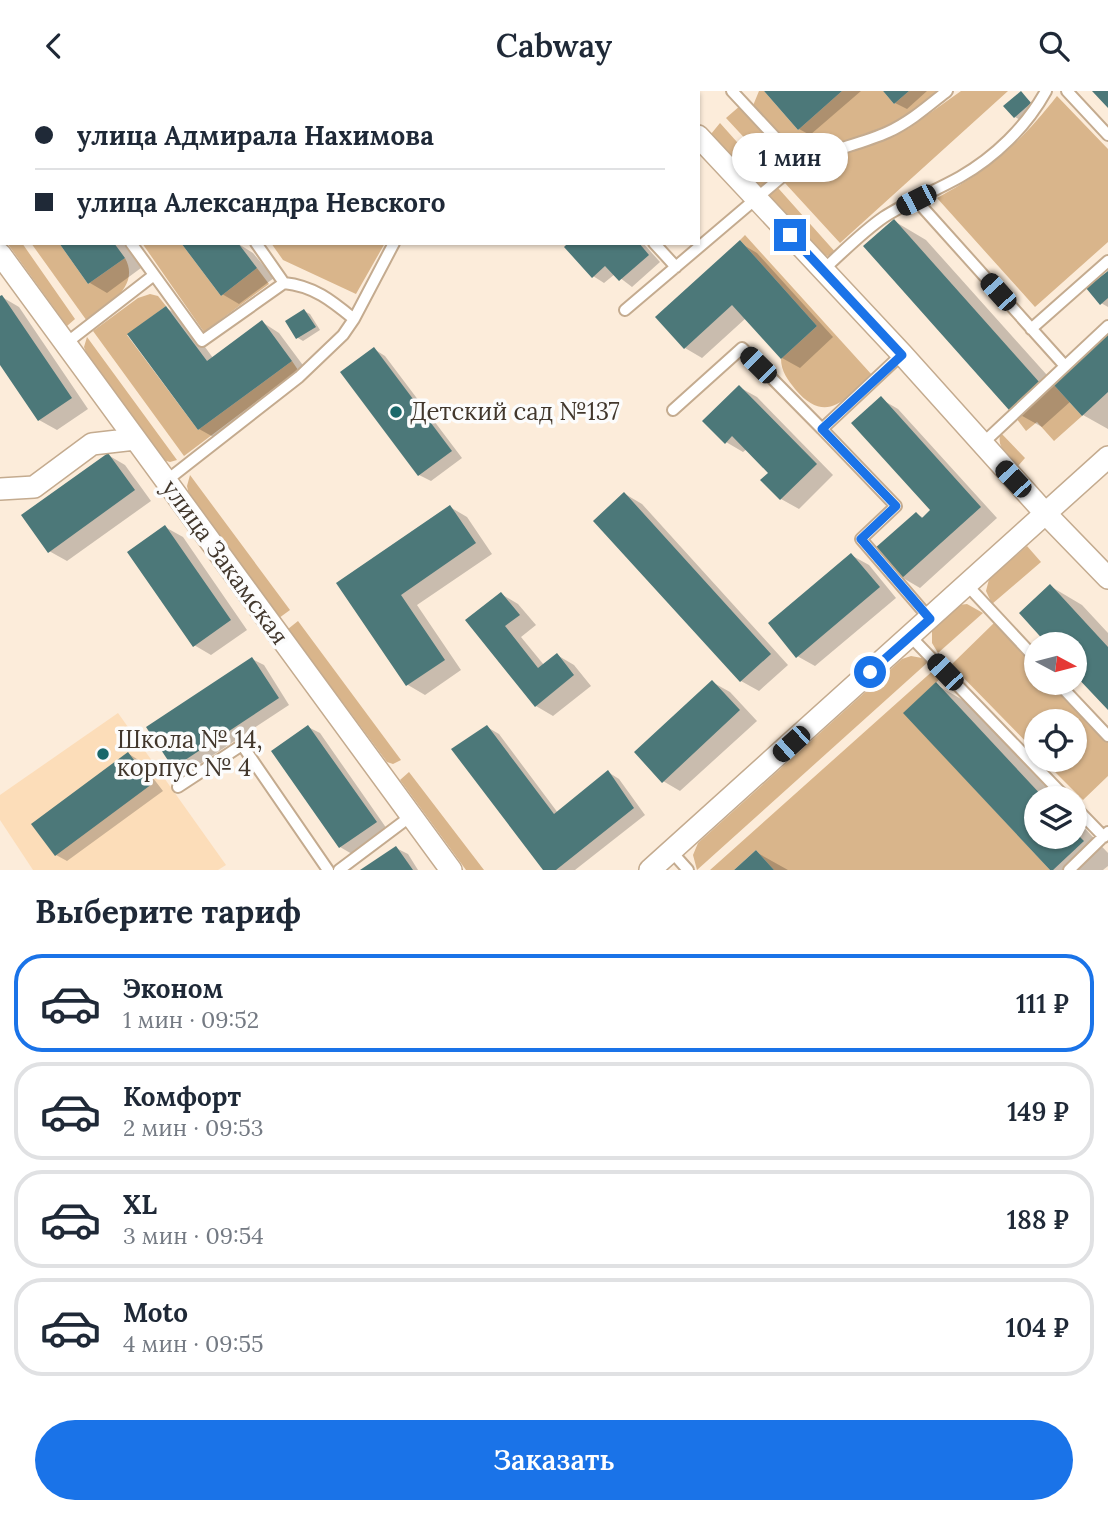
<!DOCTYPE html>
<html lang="ru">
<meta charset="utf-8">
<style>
:root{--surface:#fff;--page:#f6f6f7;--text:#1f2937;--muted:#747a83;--line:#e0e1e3;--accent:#1a73e8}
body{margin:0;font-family:Lora,serif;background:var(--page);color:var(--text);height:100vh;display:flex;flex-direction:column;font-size:26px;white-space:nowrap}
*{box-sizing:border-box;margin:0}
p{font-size:23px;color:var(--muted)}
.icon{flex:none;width:38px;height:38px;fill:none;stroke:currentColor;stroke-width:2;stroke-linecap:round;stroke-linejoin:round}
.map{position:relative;height:779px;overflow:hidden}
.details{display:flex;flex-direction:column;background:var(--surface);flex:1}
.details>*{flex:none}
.top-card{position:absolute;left:0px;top:0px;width:700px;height:154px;box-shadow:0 2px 5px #0004;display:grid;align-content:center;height:154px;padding:0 35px;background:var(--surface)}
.needle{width:46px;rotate:97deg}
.fabs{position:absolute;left:1024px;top:541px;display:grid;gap:14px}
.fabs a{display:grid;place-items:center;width:63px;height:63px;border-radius:50%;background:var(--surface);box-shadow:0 2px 5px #0004;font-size:35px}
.end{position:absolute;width:32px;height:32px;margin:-16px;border:9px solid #1a73e8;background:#fff;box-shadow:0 0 0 4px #fff}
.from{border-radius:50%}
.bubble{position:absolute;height:49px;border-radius:24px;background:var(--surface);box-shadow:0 2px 5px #0004;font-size:23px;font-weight:600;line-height:49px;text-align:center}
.car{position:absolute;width:21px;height:42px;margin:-21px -10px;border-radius:9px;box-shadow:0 0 5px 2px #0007;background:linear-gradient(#222 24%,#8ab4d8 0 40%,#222 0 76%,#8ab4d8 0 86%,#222 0)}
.top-card b{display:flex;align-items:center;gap:24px;height:66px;font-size:26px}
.top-card b+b{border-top:2px solid var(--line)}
.top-card i{width:18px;height:18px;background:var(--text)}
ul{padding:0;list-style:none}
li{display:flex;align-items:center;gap:21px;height:98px;margin:0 14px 10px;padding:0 21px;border:4px solid var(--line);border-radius:28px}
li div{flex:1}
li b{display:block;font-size:26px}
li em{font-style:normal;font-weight:600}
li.active{border-color:var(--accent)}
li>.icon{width:63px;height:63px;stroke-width:1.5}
h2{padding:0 35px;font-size:32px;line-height:84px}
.action{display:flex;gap:14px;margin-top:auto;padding:14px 35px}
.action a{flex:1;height:80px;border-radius:42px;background:var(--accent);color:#fff;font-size:28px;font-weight:600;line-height:80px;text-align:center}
header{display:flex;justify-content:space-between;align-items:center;height:91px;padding:0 35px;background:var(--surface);font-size:32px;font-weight:600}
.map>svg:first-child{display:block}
</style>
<header><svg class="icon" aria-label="back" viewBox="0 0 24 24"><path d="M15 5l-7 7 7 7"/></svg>Cabway<svg class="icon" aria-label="search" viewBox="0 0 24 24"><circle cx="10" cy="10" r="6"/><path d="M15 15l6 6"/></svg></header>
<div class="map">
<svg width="1108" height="779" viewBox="0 0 1108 779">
<rect width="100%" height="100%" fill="#fcecda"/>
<path fill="#fcddb9" d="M118,622l108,152 -8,5h-185l-33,-50v-25z"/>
<path fill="#d9b58b" d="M759,0h5l34,39 44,-39h41l11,13 15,-13h31l-35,26 -21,10 -86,31 -46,-50z
M961,0h47l-168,152 -56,-61 23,-16 102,-38z
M1057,5l51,53v93l-73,65 -98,-109c54,-29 82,-54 120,-102z
M741,14l51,55 -15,13 -51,-55z
M720,32l117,131 -10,2 -7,-2 -109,-120z
M745,144l127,140c-26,24 -46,51 -77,14 -7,-9 -14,-18 -14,-30l36,-33 -77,-86z
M7,152h15l53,76 -8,7z
M31,152h28l29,41 37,-26c16,29 -19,48 -38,63z
M142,152h39l40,53 36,-28 12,16 -65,48z
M271,152h114l-29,51 -73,-34z
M150,203l8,2 8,10 -39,29 71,95 94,-69 6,9 -114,86 -91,-125 45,-33z
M87,246l90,123 -7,2 -7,-2 -76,-105 -3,-8z
M1053,293l29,32 -28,25 -17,-19 -11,9 -10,-13z
M1001,342l24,25 -7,8c-9,-10 -23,-19 -17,-33z
M190,384l100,135 -11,8 -90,-123 -2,-9z
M1027,455l14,16 -49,42 -6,-13 3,-12z
M967,513l16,9 -45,40 -6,-10v-12l27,-26z
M298,530l103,139 -8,4 -6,-2 -99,-133z
M995,531l41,44v17h16l56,59v34l-25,24 -40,-40 31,-1v-38h-38v31l-85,-87z
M911,565l11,2 5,5 -230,207 -4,-15 5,-12 204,-184z
M936,577l7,8 -39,37 146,157h-276l-18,-20 -22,20h-24z
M409,681l75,98h-18l-66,-90z"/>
<path fill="#0003" d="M139,0h63l1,2h-62z
M418,0h59l2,2h-59z
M533,0h71l2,2h-71z
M766,0h95l-51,44 -11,-6z
M885,0h42l-20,18 -12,-6z
M1021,2l15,14 -16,13 -5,-3z
M894,130l32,19 129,144 53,-48v93l-25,-14 -12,-14 -29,26 -32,-18z
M61,152h62l18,25 -34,25 -17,-10z
M237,152l16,10 21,25 -35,26 -17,-10z
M571,152h72l17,19 -28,25 -17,-13 -11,9 -11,-7z
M740,152l17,10 76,84 -33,31 -18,-10 -36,-40 -44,40 -17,-10z
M1108,182v34l-7,-4z
M2,206l17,10 69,102 -31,21 -18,-10 -39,-58v-64z
M166,217l18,10 29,40 49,-36 17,11 29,39 -91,67 -18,-10z
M304,220l6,3 10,16 -17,11 -5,-3 -11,-16z
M374,258l11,7 77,102 -31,23 -12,-6z
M739,296l18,10 76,78 -34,34 -18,-10 -11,-26 -23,-24 -4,3 -17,-10z
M881,308l17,10 99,109 -77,70 -17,-10 13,-64 8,4 9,-7z
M108,364l17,10 26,36 -84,60 -18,-10z
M625,403l17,10 146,161 -29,26 -18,-10 -145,-160z
M450,416l17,10 25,37 -75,51 44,65 -36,25 -17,-10 -70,-101z
M165,436l18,10 64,93 -36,25 -17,-10z
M851,464l18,10 27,33 -81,68 -18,-10z
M1050,495l32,19 26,28v74l-34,-63h-24z
M501,503l17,10 18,21 -15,12 23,28 13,-10 17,10 17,21 -38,30 -17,-10 -68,-86z
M252,568l12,6 25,40 -103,68 -12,-6z
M712,591l18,10 27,29 -77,70 -17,-10z
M937,594l31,18 89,95h-21v39h38v-20l34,36v13l-5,4h-51z
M308,636l12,6 67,96 -35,25 -12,-7z
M487,636l12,7 59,79 50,-41 11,7 26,36 -70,55h-30z
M129,663l11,7 23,30 -96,70 -11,-6z
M396,757l12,6 10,16h-55z
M756,761l32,18h-52z"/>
<path fill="#4c7879" d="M764,0h78l-44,39z
M883,0h26l-15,13z
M1021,0l10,12 -17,15 -11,-12z
M1092,0h16v17z
M894,128l146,164 -31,27 -146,-164z
M740,149l77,86 -36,33 -49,-54 -48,44 -29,-32z
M59,152h55l11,15 -37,26z
M181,152h57l19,25 -36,28z
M568,152h71l10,12 -30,26 -14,-15 -13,12 -28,-31z
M1108,180v27l-8,7 -14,-17z
M2,204l70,103 -34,23 -38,-56v-69z
M166,215l41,55 55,-41 30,41 -94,69 -71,-96z
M304,218l12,18 -20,12 -11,-18z
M1108,243v58l-26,24 -29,-32z
M374,256l78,104 -34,25 -78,-104z
M739,294l78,79 -37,36 -20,-20 8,-7 -36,-37 -7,8 -23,-23z
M881,305l100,111 -80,72 -27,-30 42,-37 6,6 8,-8 -79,-87z
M108,362l27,37 -87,63 -27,-38z
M624,401l147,162 -31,28 -147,-161z
M450,414l26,38 -75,52 44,65 -39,26 -70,-103z
M165,434l66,95 -38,27 -66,-95z
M851,462l29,34 -84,71 -28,-35z
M1050,493l58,63v63l-34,-36v-30h-27l-28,-31z
M501,501l19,23 -15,11 33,42 19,-15 17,22 -39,32 -70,-87z
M252,566l27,41 -106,70 -27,-41z
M712,589l28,30 -78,73 -28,-31z
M936,591l108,116h-8v39h38v-6l10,10 -31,29h-3l-147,-157z
M308,634l69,97 -38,26 -68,-97z
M487,634l67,89 54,-44 26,38 -78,62h-13l-92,-121z
M128,661l24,32 -97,72 -24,-32z
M396,755l17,24h-53z
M756,759l18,20h-40z"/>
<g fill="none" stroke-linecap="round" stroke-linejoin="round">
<defs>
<path id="lane" d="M361,0l2,2
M732,0l68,73
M1067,0l41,44
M184,2l2,-2
M490,2v-2
M916,109l149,166
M131,152l71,98 82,-58c30,3 48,18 70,36
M256,152l28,40
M654,152l22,24
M823,179c20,-18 39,-38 61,-53 23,-15 51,-26 76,-40 35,-20 66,-50 86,-86
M625,219l166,-141c30,-18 66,-23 97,-37 22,-10 40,-26 59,-41
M1031,238l77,-68
M65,253l89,-69
M902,263l-80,75 74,77 -35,33 69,80
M673,319l69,-62 80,81
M982,353l126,-118
M166,390l133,-104 44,-42 11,-16 40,-76
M967,494l69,74
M910,545l156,162
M1058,592l50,53
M178,696l64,-42 86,125
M1074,715l30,31
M671,760l17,19
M339,779l72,-54
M1069,779l39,-38"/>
<path id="street" d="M658,0l1,2
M698,45l204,218 143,159 63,65
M0,163l451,616
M0,398l34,-2 58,-43 43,-5
M650,779l458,-413"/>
</defs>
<use href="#lane" stroke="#c4ab8f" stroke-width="14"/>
<use href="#street" stroke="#c4ab8f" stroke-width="24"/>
<path stroke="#bdaf9f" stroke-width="3.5" stroke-dasharray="5 3.5" stroke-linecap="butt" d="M44,2l3,-2
M0,33l2,-1"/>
<use href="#lane" stroke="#fff" stroke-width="10"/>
<use href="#street" stroke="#fff" stroke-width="21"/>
</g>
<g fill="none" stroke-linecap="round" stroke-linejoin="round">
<path stroke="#1a73e8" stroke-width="9" d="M790,144l112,120 -80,74 74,77 -35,33 69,80 -60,53"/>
</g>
<g fill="#1a686a" stroke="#fcfcfc" stroke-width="2.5">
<circle cx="396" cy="321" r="7"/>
<circle cx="103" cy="663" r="7"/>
</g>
<g text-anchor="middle" stroke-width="7" stroke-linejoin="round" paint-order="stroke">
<g font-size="24" fill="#42372c" stroke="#fcfcfc" text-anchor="start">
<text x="410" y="329">Детский сад №137</text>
<text x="117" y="657">Школа № 14,<tspan x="117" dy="28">корпус № 4</tspan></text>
</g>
<g font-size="24" fill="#42372c" stroke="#fcfcfc">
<text transform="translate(225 471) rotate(54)" y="8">улица Закамская</text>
</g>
</g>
</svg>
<div class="fabs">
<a><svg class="needle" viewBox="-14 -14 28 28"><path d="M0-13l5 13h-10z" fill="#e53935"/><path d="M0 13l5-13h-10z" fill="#747a83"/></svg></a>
<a><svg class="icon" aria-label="locate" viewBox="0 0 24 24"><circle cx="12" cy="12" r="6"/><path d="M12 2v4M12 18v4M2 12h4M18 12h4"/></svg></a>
<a><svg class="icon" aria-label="layers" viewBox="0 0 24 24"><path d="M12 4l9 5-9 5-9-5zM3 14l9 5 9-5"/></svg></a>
</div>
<i class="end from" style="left:870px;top:581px"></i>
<i class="end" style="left:790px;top:144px"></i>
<div class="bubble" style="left:732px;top:42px;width:116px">1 мин</div>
<i class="car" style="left:916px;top:109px;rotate:243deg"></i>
<i class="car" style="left:998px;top:201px;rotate:318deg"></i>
<i class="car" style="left:758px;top:274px;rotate:315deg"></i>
<i class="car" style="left:1013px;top:388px;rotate:317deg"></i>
<i class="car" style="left:945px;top:581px;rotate:316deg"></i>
<i class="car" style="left:791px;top:653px;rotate:228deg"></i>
<div class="top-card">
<b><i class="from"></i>улица Адмирала Нахимова</b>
<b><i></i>улица Александра Невского</b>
</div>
</div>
<section class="details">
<h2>Выберите тариф</h2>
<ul>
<li class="active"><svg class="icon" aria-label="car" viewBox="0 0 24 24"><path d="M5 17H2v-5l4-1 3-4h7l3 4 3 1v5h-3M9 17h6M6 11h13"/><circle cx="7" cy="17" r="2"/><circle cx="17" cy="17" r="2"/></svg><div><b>Эконом</b><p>1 мин · 09:52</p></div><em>111 ₽</em></li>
<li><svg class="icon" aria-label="car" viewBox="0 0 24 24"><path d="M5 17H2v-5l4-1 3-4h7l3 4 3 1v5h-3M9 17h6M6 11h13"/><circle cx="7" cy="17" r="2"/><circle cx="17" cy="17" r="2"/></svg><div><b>Комфорт</b><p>2 мин · 09:53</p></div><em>149 ₽</em></li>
<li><svg class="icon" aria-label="car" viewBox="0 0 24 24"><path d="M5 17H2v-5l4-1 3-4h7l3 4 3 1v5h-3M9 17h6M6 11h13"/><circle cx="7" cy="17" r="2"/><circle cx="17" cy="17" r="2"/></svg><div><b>XL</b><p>3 мин · 09:54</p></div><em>188 ₽</em></li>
<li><svg class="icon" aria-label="car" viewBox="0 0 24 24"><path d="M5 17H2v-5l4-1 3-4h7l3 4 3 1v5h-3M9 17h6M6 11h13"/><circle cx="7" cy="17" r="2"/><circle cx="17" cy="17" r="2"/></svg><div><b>Moto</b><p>4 мин · 09:55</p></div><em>104 ₽</em></li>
</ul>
<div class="action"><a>Заказать</a></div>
</section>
